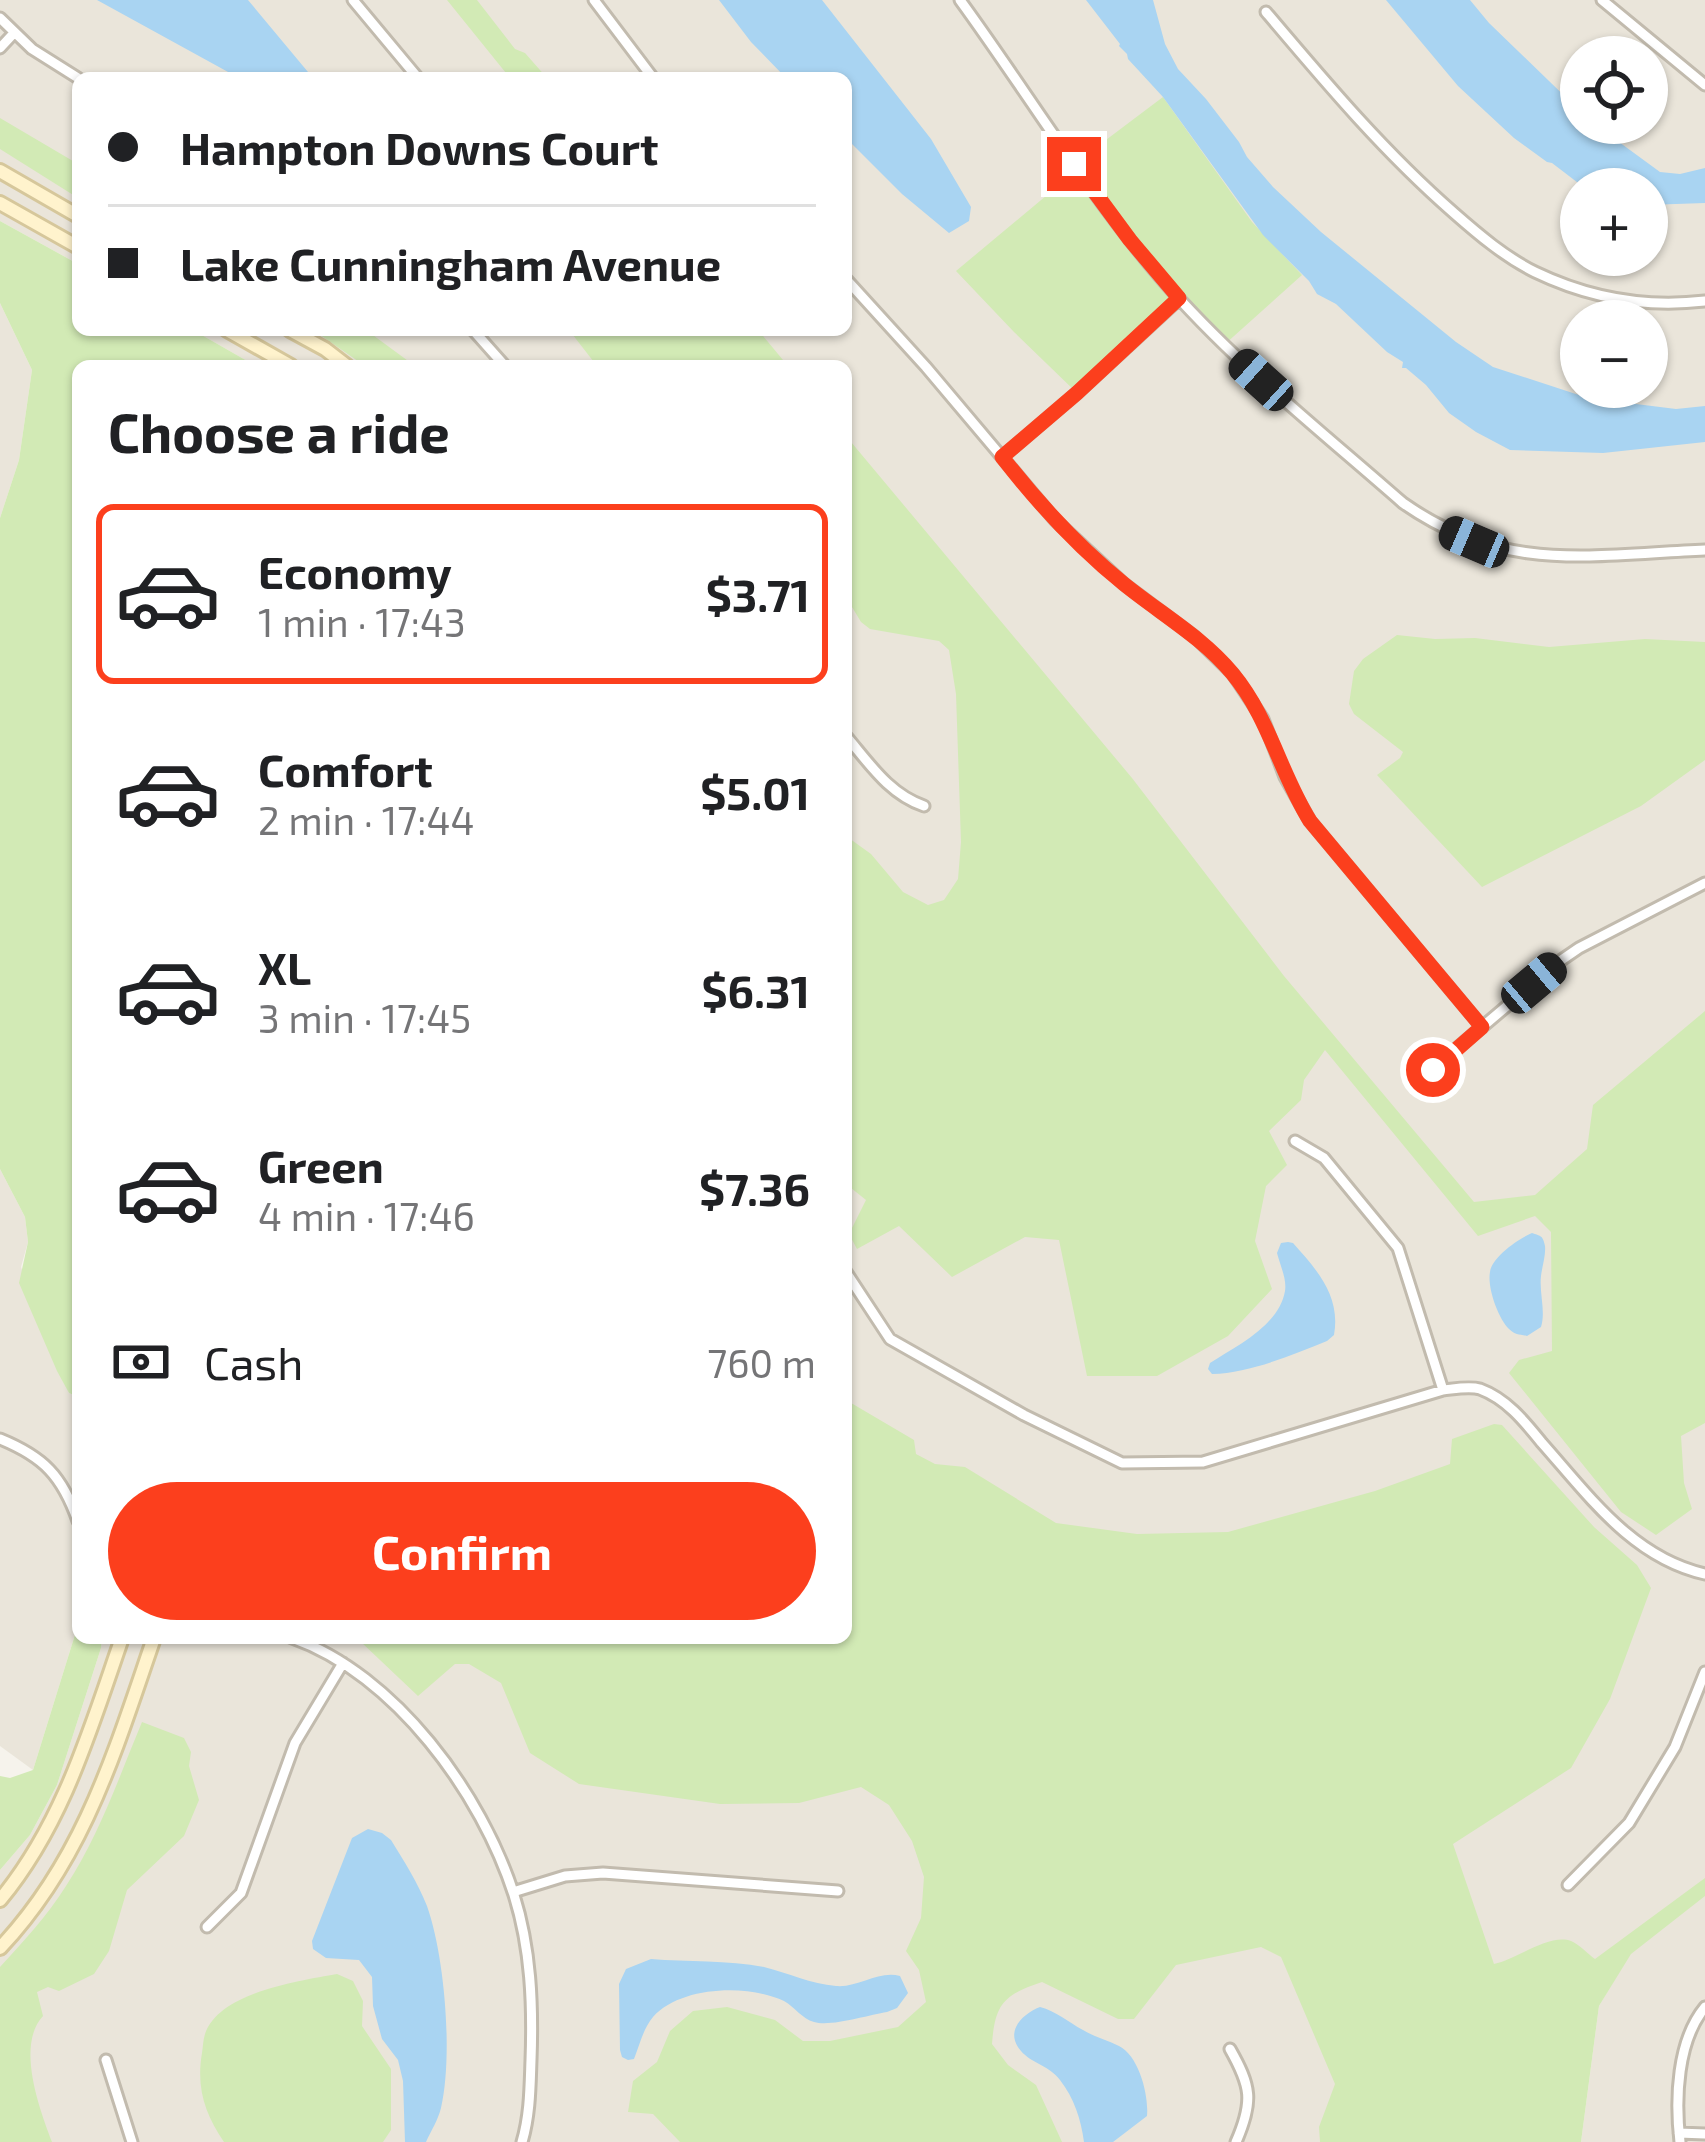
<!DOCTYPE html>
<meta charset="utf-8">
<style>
:root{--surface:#fff;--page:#f6f6f6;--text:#202124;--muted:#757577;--line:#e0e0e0;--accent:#fc3f1d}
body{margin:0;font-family:"Exo 2",sans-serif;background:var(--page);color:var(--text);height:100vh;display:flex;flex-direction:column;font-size:45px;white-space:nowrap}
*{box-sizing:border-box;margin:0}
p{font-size:39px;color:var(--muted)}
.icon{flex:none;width:66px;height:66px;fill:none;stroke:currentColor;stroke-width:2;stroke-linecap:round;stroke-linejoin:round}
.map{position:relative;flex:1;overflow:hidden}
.drawer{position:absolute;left:72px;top:360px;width:780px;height:1284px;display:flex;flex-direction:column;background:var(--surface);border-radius:18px;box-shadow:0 3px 9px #0004}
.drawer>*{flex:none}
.banner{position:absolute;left:72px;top:72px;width:780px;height:264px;border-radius:18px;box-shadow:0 3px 9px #0004;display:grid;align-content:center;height:264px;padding:0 36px;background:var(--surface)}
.controls{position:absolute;left:1560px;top:36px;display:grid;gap:24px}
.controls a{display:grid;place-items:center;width:108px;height:108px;border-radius:50%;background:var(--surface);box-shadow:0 3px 9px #0004;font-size:60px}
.end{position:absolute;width:54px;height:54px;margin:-27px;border:15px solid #fc3f1d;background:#fff;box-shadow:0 0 0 6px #fff}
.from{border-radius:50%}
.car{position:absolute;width:36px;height:72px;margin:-36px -18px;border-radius:15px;box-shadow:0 0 9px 3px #0007;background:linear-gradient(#222 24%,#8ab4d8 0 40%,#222 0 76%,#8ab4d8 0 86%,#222 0)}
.banner b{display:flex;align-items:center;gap:42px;height:114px;font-size:45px}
.banner b+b{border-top:3px solid var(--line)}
.banner i{width:30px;height:30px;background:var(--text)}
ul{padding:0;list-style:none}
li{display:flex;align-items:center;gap:36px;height:180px;margin:0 24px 18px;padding:0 12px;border:6px solid transparent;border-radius:18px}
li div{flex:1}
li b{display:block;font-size:45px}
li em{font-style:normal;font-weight:700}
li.selected{border-color:var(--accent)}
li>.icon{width:108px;height:108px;stroke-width:1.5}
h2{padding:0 36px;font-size:54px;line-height:144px}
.pay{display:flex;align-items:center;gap:30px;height:132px;padding:0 36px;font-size:45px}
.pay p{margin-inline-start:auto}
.primary-button{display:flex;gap:24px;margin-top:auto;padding:24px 36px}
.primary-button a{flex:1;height:138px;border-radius:72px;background:var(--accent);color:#fff;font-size:48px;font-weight:700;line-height:138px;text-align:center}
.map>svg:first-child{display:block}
</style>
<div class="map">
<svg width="1705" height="2142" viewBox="0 0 1705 2142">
<rect width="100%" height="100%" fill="#f6f3ec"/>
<path fill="#eae5da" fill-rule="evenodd" d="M0,0h1705v2142h-124l18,-136 29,-49 -238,185h-1390v-272l30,-35 27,-50 44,-137 1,-10h744v-1272h-590l-63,-36h653v-252h-768v186l-78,-43zM1581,57h66v66h-66zM1581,189h66v66h-66zM1581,321h66v66h-66z
M0,303l32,67 -13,90 -19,58z
M0,1169l25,48 3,25 -7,25 48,126 9,4v228l-45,145 -33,-24z"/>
<path fill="#d2eab5" d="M447,0h30l38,49 10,4 22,25h-37z
M1163,97l89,125 50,53 -78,70 -44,-46 -103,94 -63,-61 -58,-61 121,-101 -3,-6z
M0,118l78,46v34l-78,-49z
M0,221l78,43v66h115l63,36h-178v1031l-9,-4 -12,-22 -38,-88 9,-41 -3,-25 -25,-48v-651l19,-58 13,-90 -32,-67z
M313,330h53l49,36h-50z
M569,330h189l30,36h-191z
M846,436l286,342 152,198 190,226 61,-7 52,-46 6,-44 112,-94v412l-24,13 3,47 8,26 -36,26 -35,-23 -112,-139 10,-13 33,-9 -1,-119 -16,-16 -57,20 -153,-186 -21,30 -3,20 -32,31 18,34 -21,21 -11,55 17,48 -44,47 -71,40h-70l-28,-136 -34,-3 -73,40 -53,-51 -42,23 -8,-15 17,-34 -20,-16v-348l25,18 32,38 25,13 16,-5 14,-21 3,-37 -5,-148 -7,-44 -10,-9 -69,-12 -9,-7 -15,-25z
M1397,635l38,4 40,-1 74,9 96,-8 60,3v118l-64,46 -159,81 -105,-112 23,-17 3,-6 -49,-38 -5,-10 5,-33 9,-12z
M846,1400l68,40 2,14 19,10 30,3 91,56 81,11 91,-2 147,-41 75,-27 2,-25 42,-15 8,1 92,102 43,38 14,23 -41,111 -39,69 -118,76 41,120c23,-5 56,-31 77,-23 8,3 17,13 24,18l110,-81v18l-74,58 -32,52 -18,136h-261l-1,-15 16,-43 -54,-127 -20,-10 -85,18 -42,54h-16l-76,-37c-38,13 -47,21 -50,62l16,21 28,20 26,57h-382l-27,-28 -25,-2 5,-31 24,-19 13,-31 23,-20 34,-4 48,13 28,21h27l68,-14 28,-25 -7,-32 -13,-19 15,-33 3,-41 -12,-36 -23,-36 -28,-18 -62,16 -79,1 -141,-20 -49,-31 -29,-70 -32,-19h-14l-37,32 -57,-54 -11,-4h496z
M78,1625v13h24l-1,10 -44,137 -27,50 -30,35v-94l10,2 23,-8z
M142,1722l42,16 7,14 -2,14 10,34 -15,36 -57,54 -18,61 -15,23 -35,17 -11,-4 -11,5 6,24c-27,29 -4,92 9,126h-52v-175c24,-26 47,-51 66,-81 33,-50 53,-109 76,-164z
M337,1974l16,7 10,20 -1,25 29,43v61l-8,12h-159c-19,-28 -28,-54 -22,-89 1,-6 1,-13 3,-19 14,-42 94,-53 132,-60z"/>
<path fill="#a9d4f2" d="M97,0h151l65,78h-74z
M719,0h103l109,139 40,68 -2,14 -20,12 -47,-39 -56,-56v-60h-60l-35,-36z
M1086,0h67l12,44 13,25 28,30 33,43 8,15 26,30 48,45 135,110 37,25 95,31 88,11 29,-3v36l-102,11 -93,-3 -34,-18 -27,-19 -23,-28 -20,-17h-4l1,-6 -16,-10 -51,-48 -19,-10 -8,-13 -46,-46 -100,-138 -35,-38 -1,-5 -8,-8 1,-2z
M1386,0h84l19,23 92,89v11h12l67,49 20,2 25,-6v35l-58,2v-16h-61l-34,-26 -5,-1 -33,-24 -56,-52z
M1532,1233c8,3 11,2 13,13 1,9 -3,21 -4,30 -2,17 5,35 0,51l-14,9c-8,-2 -12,-1 -18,-7 -11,-11 -22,-42 -19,-57 2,-15 28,-33 42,-39z
M1288,1242l5,1c24,27 48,53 41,92l-7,6c-35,14 -77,32 -115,33l-4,-5 2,-6c26,-17 69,-37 75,-72 2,-12 -5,-26 -8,-38l4,-10z
M368,1829l14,4 9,7c13,21 27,43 36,66 18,51 26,150 14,202 -3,12 -10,23 -15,34h-21l-2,-61 -5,-21 -16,-21 -9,-33 -1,-29 -13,-17 -33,-2 -13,-9 -1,-8 40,-103z
M651,1959c36,3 77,1 113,8 24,6 47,17 72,19 22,2 43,-16 64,-10l8,17 -11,15 -10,4c-19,3 -56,15 -73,10 -12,-3 -19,-15 -30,-21 -36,-17 -103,-15 -131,16 -10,12 -13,27 -19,42l-6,1 -6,-3 -2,-7 -1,-66 7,-15z
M1040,2007c16,4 28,15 43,23 11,7 24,10 36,16 20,10 30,49 28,70l-34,26h-29c-3,-23 -10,-44 -24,-62 -10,-14 -29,-17 -39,-29 -17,-19 1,-37 19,-44z"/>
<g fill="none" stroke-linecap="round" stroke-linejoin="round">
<defs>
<path id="street" d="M353,0l65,78
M594,0l59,78
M960,0c67,92 126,190 200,277 72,84 160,153 243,226 101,71 187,52 302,47
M1602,0l103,85
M1266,12c60,71 118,140 188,201 25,22 51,44 81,59 54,26 111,36 170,29
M0,18l32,31 46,29
M0,48l14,-15
M846,279l80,88 129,153 69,64 71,53 38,37 30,45 22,58 25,44 172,206
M473,330l32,36
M1002,457l75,-64 102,-94
M846,736c23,27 43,58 78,70
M1424,1088l4,-11 14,-16 118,-100 19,-13 126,-65
M1295,1141l29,17 74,90 45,142
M846,1272l44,67 134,76 98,48 81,-1 240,-72c11,-1 26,-4 37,-1 27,10 45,33 62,54 47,53 91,115 163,131
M0,1439c44,18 62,37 78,82
M292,1638c103,36 190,156 222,257 17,54 19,110 17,165 -1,28 -1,55 -9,82
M1568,1885l61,-62 46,-76 30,-75
M513,1892l52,-16 38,-3 235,18
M207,1927l34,-34 54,-150 48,-80
M1230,2049c21,37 24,52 6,93
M106,2060l26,82
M1679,2133l26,1
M1680,2142c-5,-43 -3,-101 25,-135"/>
<path id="secondary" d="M0,171l78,45
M0,203l78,44
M227,330l64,36
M290,330l35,19 22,17
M0,1900c63,-76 90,-170 122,-262
M0,1948c84,-89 115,-197 154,-310"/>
</defs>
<use href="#street" stroke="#c2bbae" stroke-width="15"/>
<use href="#secondary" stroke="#d6c79b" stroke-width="18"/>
<use href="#street" stroke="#fff" stroke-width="9"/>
<use href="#secondary" stroke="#fff3cd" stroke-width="12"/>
</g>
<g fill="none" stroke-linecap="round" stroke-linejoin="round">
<path stroke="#fc3f1d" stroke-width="15" d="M1074,164l56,76 49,58 -102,95 -75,64c36,46 76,90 122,127 37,30 78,53 108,89 37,44 48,100 78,148l172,206 -49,43"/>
</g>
</svg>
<div class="controls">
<a><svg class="icon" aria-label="locate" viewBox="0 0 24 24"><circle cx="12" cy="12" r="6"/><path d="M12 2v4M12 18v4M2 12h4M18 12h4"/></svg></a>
<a>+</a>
<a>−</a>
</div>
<i class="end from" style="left:1433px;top:1070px"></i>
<i class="end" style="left:1074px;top:164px"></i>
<i class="car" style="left:1261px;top:380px;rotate:312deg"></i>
<i class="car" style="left:1474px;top:542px;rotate:293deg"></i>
<i class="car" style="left:1534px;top:983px;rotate:50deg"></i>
<div class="banner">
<b><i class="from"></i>Hampton Downs Court</b>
<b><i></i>Lake Cunningham Avenue</b>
</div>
<section class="drawer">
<h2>Choose a ride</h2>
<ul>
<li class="selected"><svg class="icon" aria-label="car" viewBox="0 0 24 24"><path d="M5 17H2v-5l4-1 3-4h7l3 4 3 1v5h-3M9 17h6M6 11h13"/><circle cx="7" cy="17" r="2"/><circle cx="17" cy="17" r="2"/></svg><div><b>Economy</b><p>1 min · 17:43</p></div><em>$3.71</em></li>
<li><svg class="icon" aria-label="car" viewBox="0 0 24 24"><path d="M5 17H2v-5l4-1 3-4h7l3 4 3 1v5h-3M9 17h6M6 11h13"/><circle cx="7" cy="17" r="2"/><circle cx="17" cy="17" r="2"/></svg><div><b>Comfort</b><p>2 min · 17:44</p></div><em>$5.01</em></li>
<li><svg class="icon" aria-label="car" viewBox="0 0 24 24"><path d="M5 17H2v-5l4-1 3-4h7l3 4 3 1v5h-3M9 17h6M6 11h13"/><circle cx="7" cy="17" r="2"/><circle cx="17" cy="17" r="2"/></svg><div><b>XL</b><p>3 min · 17:45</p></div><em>$6.31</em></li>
<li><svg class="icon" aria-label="car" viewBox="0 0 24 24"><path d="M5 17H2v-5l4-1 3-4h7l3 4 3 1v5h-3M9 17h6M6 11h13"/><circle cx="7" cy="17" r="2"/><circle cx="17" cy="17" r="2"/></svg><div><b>Green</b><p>4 min · 17:46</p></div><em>$7.36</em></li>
</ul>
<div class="pay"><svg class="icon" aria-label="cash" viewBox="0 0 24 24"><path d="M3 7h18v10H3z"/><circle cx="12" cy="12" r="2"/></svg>Cash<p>760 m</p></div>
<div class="primary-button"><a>Confirm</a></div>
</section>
</div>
